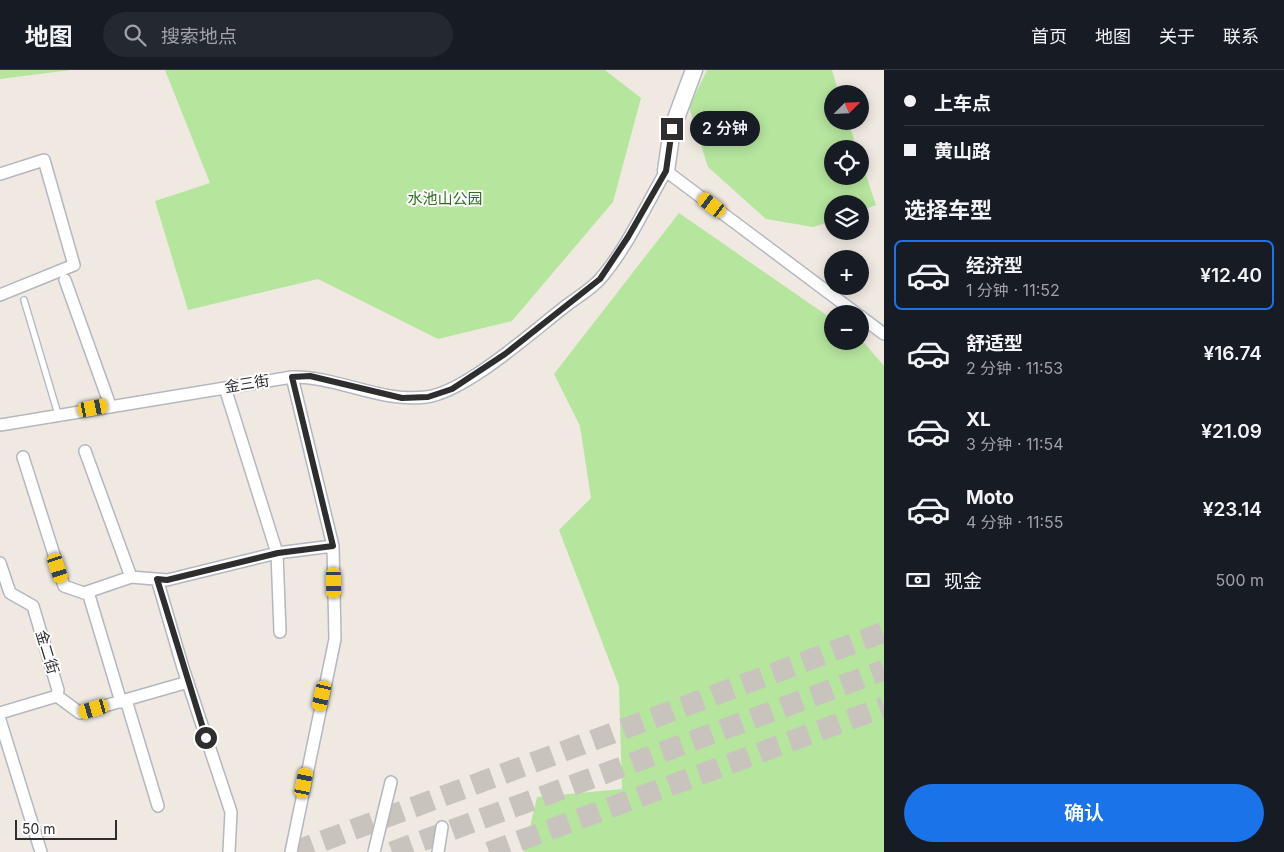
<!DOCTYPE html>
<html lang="zh">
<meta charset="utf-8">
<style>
:root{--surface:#171b24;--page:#242831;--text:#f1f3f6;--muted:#9ea1a6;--line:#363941;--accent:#1a73e8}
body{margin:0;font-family:Inter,"Noto Sans SC",sans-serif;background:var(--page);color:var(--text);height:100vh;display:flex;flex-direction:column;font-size:19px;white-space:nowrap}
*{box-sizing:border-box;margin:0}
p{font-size:16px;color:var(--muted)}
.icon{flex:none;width:28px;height:28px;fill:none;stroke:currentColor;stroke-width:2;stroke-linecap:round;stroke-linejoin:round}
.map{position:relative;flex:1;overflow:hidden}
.panel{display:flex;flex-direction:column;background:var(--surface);width:400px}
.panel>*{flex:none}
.top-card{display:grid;align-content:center;height:110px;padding:0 20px;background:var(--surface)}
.needle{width:32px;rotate:66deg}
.tools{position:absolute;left:824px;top:15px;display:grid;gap:10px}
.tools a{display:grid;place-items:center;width:45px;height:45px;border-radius:50%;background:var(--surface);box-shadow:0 2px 12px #0003;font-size:25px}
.scale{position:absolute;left:15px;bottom:12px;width:102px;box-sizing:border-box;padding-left:5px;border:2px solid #2e2e2e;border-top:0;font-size:14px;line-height:18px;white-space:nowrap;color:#2e2e2e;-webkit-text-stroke:4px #fff;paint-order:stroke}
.end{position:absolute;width:22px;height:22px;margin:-11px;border:6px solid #2e2e2e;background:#fff;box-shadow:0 0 0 2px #fff}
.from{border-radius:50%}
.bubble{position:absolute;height:35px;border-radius:18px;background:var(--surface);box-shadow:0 2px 12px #0003;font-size:16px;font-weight:600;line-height:35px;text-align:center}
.car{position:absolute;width:15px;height:30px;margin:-15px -8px;border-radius:6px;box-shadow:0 0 4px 1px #0007;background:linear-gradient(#f5c518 24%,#345 0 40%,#f5c518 0 76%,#345 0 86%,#f5c518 0)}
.top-card b{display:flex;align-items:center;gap:18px;height:48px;font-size:19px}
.top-card b+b{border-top:1px solid var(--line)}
.top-card i{width:12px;height:12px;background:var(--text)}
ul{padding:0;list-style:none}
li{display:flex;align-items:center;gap:15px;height:70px;margin:0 10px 8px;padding:0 10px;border:2px solid transparent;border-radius:8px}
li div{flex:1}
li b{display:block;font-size:19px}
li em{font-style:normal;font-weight:600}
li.current{border-color:var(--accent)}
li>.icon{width:45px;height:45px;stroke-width:1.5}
h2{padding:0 20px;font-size:22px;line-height:60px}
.pay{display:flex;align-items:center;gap:12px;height:55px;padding:0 20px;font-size:19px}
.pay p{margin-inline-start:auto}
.primary-button{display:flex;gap:10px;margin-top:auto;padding:10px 20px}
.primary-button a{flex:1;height:58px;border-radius:30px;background:var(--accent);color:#fff;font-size:20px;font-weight:600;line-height:58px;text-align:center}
header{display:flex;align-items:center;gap:30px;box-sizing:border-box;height:70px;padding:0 25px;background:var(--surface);border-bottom:1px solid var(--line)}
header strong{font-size:24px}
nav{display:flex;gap:28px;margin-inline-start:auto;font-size:18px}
.search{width:350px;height:45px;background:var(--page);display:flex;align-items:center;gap:12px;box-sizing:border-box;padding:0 18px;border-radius:28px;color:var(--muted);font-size:19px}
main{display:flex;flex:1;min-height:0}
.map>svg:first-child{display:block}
</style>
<header>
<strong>地图</strong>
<div class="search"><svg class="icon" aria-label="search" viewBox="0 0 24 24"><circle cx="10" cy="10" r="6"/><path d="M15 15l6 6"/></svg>搜索地点</div>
<nav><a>首页</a><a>地图</a><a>关于</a><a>联系</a></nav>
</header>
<main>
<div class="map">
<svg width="884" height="782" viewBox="0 0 884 782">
<rect width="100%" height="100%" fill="#efe9e1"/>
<path fill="#b6e59e" d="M0,0h71l-71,9z
M165,0h440l36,28 -28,104 -101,119 -74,18 -120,-60 -130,31 -33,-109 55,-18z
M707,0h125l7,24h-7v27h16l9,28h-25v27h28v-19l16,48 -16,6v-7h-28v17l-19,6 -47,-8 -58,-52 -19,-60z
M679,143l153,106v22h28v-3l24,28v486h-360l13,-55 85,-8 -3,-103 -60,-156 32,-32 -11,-72 -26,-52z"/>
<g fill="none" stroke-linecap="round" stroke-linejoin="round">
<path stroke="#c8c4bd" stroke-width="21" stroke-dasharray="21 11" stroke-linecap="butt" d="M293,782l591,-220
M392,782l492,-182
M489,782l395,-145"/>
<defs>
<path id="lane" d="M24,230l34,114"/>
<path id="street" d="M0,104l44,-14 30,105 -74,30
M65,210l45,125
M860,246l24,18
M225,318l52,165 3,79
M0,355l292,-48c45,-1 89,26 134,20 38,-4 105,-64 136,-88 12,-10 29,-19 39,-31 26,-30 45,-73 65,-107l191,143
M85,381l46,126
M23,387l41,129 20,7 47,-16 36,3 110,-27 56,-7
M0,493l10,30 23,13 25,84 -1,6 -57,17
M157,509l26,89 48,144 -2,40
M88,522l33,110
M57,626l23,17 108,-31
M126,630l32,106
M0,650l41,132
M291,782l44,-213 -2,-93 -41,-169
M374,782l17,-70
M438,782l4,-25"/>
<path id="secondary" d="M666,101l6,-42 22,-59"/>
</defs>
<use href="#lane" stroke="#b4b7c1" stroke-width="8"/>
<use href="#street" stroke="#b4b7c1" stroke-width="14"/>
<use href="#secondary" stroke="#b4b7c1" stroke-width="19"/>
<use href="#lane" stroke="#fff" stroke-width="5.5"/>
<use href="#street" stroke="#fff" stroke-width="11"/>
<use href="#secondary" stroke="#fff" stroke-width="16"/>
</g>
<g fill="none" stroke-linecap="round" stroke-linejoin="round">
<path stroke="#2e2e2e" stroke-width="6" d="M206,668l-49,-159 10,1 111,-27 55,-7 -41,-169 18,-1 92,22 26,-1 24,-8 53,-35 95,-75 28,-42 38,-66 6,-42"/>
</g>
<g text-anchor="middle" stroke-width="4" stroke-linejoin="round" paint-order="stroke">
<g font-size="15" fill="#2c6e1b" stroke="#fff">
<text x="445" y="134">水池山公园</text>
</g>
<g font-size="15" fill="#2e2e2e" stroke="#fff">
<text transform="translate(247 314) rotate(-9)" y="5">金三街</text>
<text transform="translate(47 582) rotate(73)" y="5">金二街</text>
</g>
</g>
</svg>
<div class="tools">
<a><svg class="needle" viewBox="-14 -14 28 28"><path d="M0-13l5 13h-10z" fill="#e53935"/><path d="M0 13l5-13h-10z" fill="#9ea1a6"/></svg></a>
<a><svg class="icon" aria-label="locate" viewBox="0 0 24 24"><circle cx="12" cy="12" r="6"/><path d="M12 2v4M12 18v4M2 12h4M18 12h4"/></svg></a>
<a><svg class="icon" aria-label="layers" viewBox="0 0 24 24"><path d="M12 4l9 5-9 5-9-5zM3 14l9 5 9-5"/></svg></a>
<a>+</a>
<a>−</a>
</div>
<div class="scale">50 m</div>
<i class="end from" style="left:206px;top:668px"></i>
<i class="end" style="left:672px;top:59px"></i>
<div class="bubble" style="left:690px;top:41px;width:70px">2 分钟</div>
<i class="car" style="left:712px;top:135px;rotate:307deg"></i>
<i class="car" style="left:93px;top:338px;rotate:79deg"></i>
<i class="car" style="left:58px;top:498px;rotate:162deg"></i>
<i class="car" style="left:334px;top:513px;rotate:179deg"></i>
<i class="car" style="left:322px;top:626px;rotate:193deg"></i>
<i class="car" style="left:94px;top:639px;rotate:254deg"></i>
<i class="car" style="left:304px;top:713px;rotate:11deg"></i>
</div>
<section class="panel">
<div class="top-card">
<b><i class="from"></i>上车点</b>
<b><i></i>黄山路</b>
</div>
<h2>选择车型</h2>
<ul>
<li class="current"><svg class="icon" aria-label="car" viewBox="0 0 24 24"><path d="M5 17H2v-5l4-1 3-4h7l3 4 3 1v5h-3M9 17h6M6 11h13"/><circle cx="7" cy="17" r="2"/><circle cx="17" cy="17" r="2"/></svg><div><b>经济型</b><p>1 分钟 · 11:52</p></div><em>¥12.40</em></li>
<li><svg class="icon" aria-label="car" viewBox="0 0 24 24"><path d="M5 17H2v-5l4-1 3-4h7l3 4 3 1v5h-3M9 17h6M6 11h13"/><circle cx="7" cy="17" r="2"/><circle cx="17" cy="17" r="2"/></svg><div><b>舒适型</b><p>2 分钟 · 11:53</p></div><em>¥16.74</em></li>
<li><svg class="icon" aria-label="car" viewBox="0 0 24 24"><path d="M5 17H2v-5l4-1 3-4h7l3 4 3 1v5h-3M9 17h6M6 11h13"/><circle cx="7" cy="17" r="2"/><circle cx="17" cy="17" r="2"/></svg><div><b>XL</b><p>3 分钟 · 11:54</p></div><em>¥21.09</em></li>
<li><svg class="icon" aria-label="car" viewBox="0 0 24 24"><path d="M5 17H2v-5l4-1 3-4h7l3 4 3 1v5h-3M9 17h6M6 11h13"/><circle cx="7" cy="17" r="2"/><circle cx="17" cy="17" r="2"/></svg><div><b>Moto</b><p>4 分钟 · 11:55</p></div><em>¥23.14</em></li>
</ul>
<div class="pay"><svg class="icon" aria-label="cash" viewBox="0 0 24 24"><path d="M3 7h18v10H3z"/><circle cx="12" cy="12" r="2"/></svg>现金<p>500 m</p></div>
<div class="primary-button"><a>确认</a></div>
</section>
</main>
